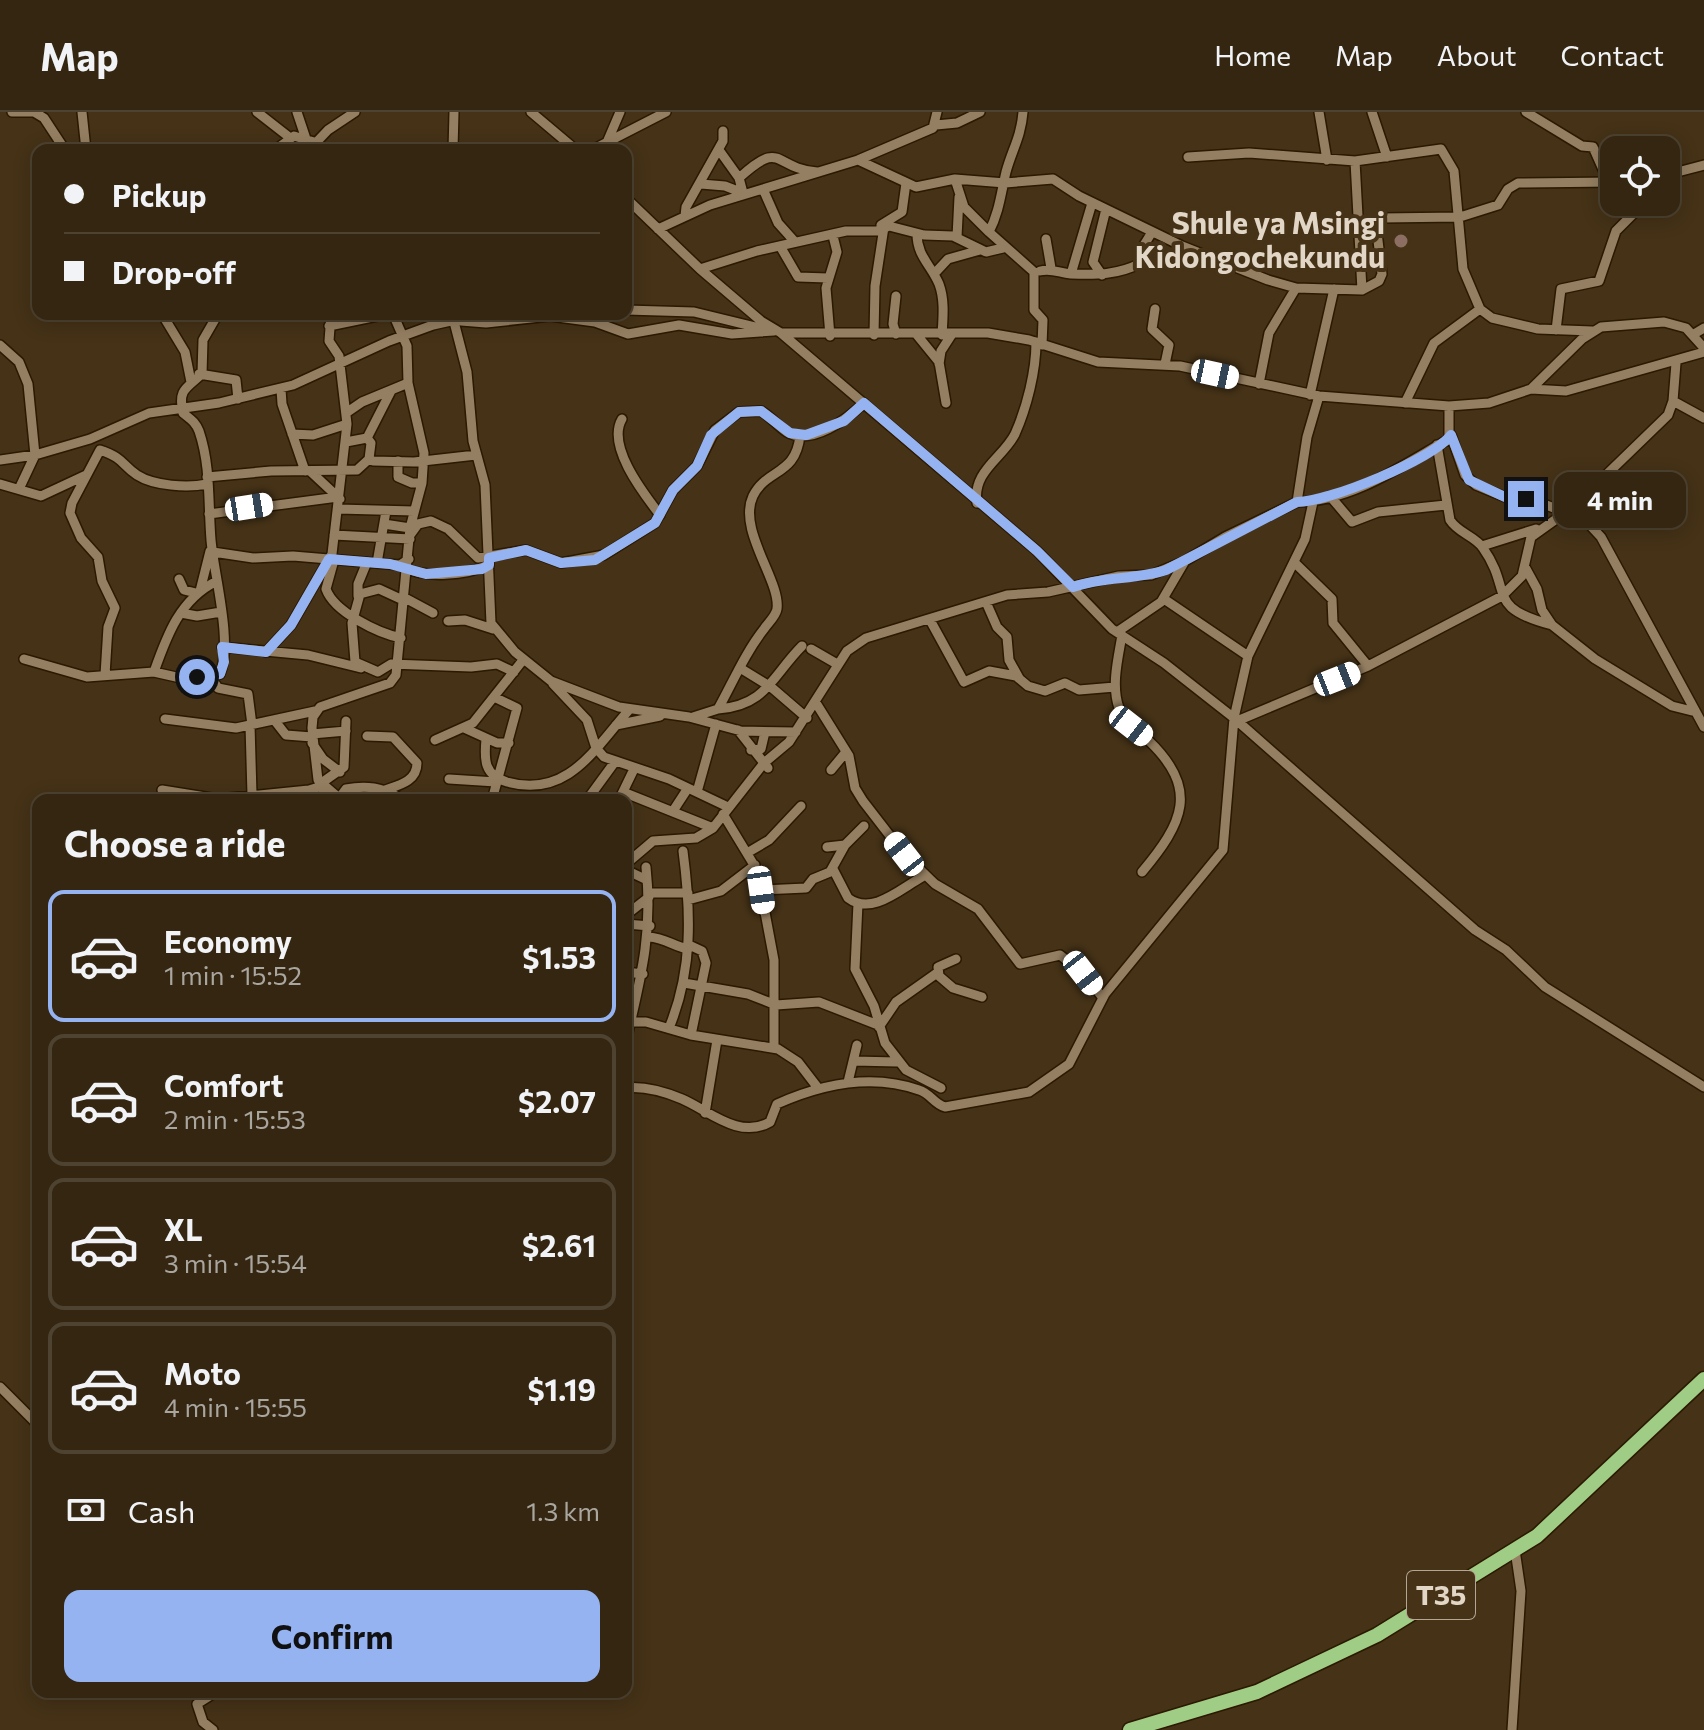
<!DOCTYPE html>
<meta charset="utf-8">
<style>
:root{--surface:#342611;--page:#3c2e1a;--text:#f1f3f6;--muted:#a9a59f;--line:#4e4331;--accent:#95b2f1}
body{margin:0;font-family:Commissioner,sans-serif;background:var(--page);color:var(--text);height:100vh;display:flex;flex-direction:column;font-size:30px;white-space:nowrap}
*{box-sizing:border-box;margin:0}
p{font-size:26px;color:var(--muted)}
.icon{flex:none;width:44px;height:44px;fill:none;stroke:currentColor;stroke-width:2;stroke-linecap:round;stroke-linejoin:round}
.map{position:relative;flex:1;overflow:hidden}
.drawer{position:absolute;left:32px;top:682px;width:600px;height:904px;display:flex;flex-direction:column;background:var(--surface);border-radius:16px;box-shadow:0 4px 20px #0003,0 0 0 2px var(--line)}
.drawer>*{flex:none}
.guide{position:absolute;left:32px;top:32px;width:600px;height:176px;border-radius:16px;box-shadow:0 4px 20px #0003,0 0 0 2px var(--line);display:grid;align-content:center;height:176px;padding:0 32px;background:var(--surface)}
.fabs{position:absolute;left:1600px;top:24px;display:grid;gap:16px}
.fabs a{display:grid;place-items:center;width:80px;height:80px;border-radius:16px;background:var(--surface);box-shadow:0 4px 20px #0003,0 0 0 2px var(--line);font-size:40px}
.end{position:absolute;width:36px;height:36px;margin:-18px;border:10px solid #95b2f1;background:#111;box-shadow:0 0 0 4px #111}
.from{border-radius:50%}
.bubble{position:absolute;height:56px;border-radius:16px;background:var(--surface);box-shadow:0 4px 20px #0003,0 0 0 2px var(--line);font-size:26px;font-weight:700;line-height:56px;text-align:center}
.car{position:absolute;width:24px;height:48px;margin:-24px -12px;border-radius:10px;box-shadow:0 0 6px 2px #0007;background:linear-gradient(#fff 24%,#345 0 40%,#fff 0 76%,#345 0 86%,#fff 0)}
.guide b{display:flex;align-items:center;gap:28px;height:76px;font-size:30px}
.guide b+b{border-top:2px solid var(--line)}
.guide i{width:20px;height:20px;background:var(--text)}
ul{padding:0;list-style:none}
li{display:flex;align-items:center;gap:24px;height:132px;margin:0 16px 12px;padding:0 16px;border:4px solid var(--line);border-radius:16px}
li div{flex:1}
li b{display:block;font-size:30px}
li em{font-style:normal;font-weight:700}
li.active{border-color:var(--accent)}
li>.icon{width:72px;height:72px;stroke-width:1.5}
h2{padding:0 32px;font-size:36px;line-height:96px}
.pay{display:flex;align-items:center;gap:20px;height:88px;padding:0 32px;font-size:30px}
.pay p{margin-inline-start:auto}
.button{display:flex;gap:16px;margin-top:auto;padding:16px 32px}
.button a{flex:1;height:92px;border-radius:16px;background:var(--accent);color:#111;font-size:32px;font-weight:700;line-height:92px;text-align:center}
header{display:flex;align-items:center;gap:48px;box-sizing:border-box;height:112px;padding:0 40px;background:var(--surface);border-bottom:2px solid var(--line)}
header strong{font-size:38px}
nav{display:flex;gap:44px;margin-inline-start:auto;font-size:28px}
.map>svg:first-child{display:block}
</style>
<header>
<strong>Map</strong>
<nav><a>Home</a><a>Map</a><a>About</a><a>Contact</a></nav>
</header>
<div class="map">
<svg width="1704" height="1618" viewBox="0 0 1704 1618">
<rect width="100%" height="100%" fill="#453217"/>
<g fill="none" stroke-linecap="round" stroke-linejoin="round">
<defs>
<path id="minor" d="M12,0h22l10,6 21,32
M82,0l4,38
M257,0l32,25
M297,0l9,27
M531,0l45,38
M1023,0c-2,25 -11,38 -17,60 -5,21 -7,41 -17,60l45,40v38l9,10 -1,25
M1319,0l8,48
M1372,0l15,45
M1526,0l56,34 11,1 16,36
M936,13l21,-2 23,-11
M608,28l12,-28
M275,38l19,-14 20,6
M309,38l19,-20 27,-18
M453,38l1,-38
M592,38l74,-38
M719,38l20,28 4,15
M1188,45l61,-4 106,8 86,-12 13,22 9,98 17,40 12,9 46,11 54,2
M858,48l58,27 39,-8 50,4 48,-4 26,17 103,50 86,34 28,8 66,2 17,-9 3,-7 -6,-50 5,-6 79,-1 38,-12 10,-16 10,-6 96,-1
M1355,49l7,129
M1666,63l38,-10
M739,66c44,-40 33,-10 78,-6
M955,67l9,28 25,25
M701,72l24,2 18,7
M763,77l15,34 17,19
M626,86l74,71 61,52 20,12h207l41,7 69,22 82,4 139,30 130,10 40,-3 42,-14 51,-50 19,-12 63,-5 22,6 18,20
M685,104l1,-9 37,-66v-10
M881,113l21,-13 4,-29
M658,117l52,-24 148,-45 75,-32 4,-16
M917,122c0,22 14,31 22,50 6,16 4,34 3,51
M957,125l2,-40
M1046,127l5,29
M780,134l18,31 30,1
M700,157l57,-18 89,-20h31l12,-5 35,9 29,1 33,16 17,-4
M1040,159c12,-3 19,2 31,3 25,1 47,1 70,-11l3,-18 8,-13
M934,162l14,-15 32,-9
M1071,162l21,-71
M1102,163l-9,-13 13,-53
M896,184l-3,28 3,10
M1155,197l-3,20 17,16 -4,19
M626,198l68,2 69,17
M162,202l23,38 6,30
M452,202l15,58 6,69 12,44 6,138 24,29 36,29 68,26 70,10 52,14 55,1
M461,209l25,2 64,-7 45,6 33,12 51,-9 53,9 42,-3
M329,214l58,-12
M1556,218l5,-41 38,-8 17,-50 29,-29
M781,221l256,218 75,78 52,34 70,55 241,212 31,20 39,37 159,100
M1694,222l10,-6
M874,223l1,-49 9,-59
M917,223l22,27 7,41
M830,224l-4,-48 11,-36 -4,-16
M0,233l19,17 9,22 7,71 -16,34
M939,252l2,-13 11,-17
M199,262l37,6 2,19
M1259,272l10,-51 27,-45
M281,277l1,15 23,67
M1531,277l35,2 138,-39
M1310,283l24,-106
M1673,289l31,17
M1405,291l29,-60 46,-34
M346,301l16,-11 46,-19
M622,307c-16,27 22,75 38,96
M292,322l21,1 34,-11
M1451,323l14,40 11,10 29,12 26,2 33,13
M367,326l4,5 -2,16 4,2 41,1 62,-7
M346,330l21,-4 24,-47
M1437,333l13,75c8,13 25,16 33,28 31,44 1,59 69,77
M0,348l35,-5 55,-16 59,-26 70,-10 74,-18 96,-44 44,-16 49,-11
M398,349v16l14,6h10
M310,359l30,28
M207,365l64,-6 86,-1 12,-11
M0,372l41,12 45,-21
M1330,384l22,26 26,-10 68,-7
M1297,390c56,-1 106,-37 152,-63v-33
M977,391c-5,-32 26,-45 38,-69 12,-27 21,-63 21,-92
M1573,395l28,30 103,190
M338,397l76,2
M209,402l129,-17
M384,412l26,4
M334,423l76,4
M410,423l8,-11 13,-3 17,8 30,29 48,-8 35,13 43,-8 51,-32 18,-33 24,-24 18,-36 24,-18 22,-1c10,6 17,15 26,21 25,14 60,-13 77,-29
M1482,434l54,-17
M213,440l40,6 40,-2 107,9 9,-6
M334,448l-8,29c8,23 52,44 75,49
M377,451l9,-52
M1295,451l37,36 1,24 35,43
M403,455c23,12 63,8 86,-2
M1525,455l12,22 5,21 10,15 43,34 77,47 20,5
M179,467l5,11 12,3
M200,479l10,-40
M358,484v-12l9,-22
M405,486l28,15
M1164,487l84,57
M405,489l-26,-12 -19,5 -8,29 3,39 23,10 13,-8 80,3 26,-3 17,8
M986,490l11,25 10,10 2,23 10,18
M181,501l16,3 24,-4
M930,508l34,62 25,-11 27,5 12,10 17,5 20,-8 14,7 36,-3
M448,509l17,-1 28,9
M1117,520l44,-30 24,-41
M1122,523c-4,24 -11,50 -3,73 5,15 19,22 29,32 52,49 35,83 -6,132
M222,535l86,8 53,13
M811,537l26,15
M266,540l25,-27 41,-71 15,-130 -8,-68 -10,-15 2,-27
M24,547l63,18 67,-5 31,7 35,-5c13,-32 -6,-99 -9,-134 -3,-36 0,-74 -12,-109 -4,-10 -9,-12 -16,-18 -5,-23 2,-24 19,-39l1,-34 15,-26
M740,556l31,19 36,31
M154,560c13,-37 26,-73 63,-91
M105,563l3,-48 7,-19 -13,-27 -4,-24 -17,-19 -11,-25 2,-10 28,-53c24,8 22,15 37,25 17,11 51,13 70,9
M210,564l8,12 30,6 4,31
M553,572l34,36 9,28 8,9 65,22 59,28
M816,591l33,53 6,32 8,13 41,53 31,30 43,25 42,55 40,-9 23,18 20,25
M718,597c48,-3 54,-33 84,-63
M693,605l25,-8c15,-27 27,-56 46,-80 4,-6 12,-13 13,-20 4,-28 -40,-79 -24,-113 14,-28 43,-20 47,-61
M165,607l71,9 79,-17
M275,609l11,14 26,2
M1237,609l131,-55 134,-70 20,-20 9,-39 42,-30 95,-92 5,-14 3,-38
M250,613l2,70
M616,613l44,-9
M464,616l33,15h12
M738,618l30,38
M312,622l34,-3
M367,624l26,1 24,26c0,18 -17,22 -32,27
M486,627c-2,21 -2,36 21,43 61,17 88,-34 122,-72
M435,628l38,-17 50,-63
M312,631l11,16 17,13
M751,638l10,-1 4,-17
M831,658l15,-18
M449,667l47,3
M320,672l24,-17 2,-46
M162,678l56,9 91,-9 13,-4 3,14
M623,680l90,36
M697,680l19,-68
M339,686l-21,-18 -6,-52 1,-11 7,-10 70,-24 6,-8 14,-147 12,-45 2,-30 -16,-70 -1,-37 -14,-32
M338,688l8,-11c21,-4 39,-2 56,11
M492,688l25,-92 -23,-11
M587,688l27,-37
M619,688l15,-31
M673,699l15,-23
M723,702l34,56 17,90v88
M827,735l18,-2 19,-19
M747,741l22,-13 32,-34
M626,752l27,-23 43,-3 17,-10 51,-65 25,-21 58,-91 19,-13 141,-43 41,-3 71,-16 32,-1 34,-14 40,-24 72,-35 10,-65 12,-41
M833,757l15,29c24,18 52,-9 74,-21
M626,758l21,10
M761,778l45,-2 7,-9 17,-7 15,-27
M649,781h39
M688,788l33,-9 34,-26
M858,791l-3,66 19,37 11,37 21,27 35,18
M626,803l23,-18
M626,812l24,2
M649,825c16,1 24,9 39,12
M689,833l13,6 4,12 -15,72
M956,847l-18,8 1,9 14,12 29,9
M626,860l17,2
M684,871l64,11 28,11 43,-3 59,23
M626,910h20l45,13 87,14 20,13 20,26
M879,915l17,-25 41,-29
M669,916c24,-58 22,-116 14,-177
M626,929c15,-64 27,-108 20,-174
M854,949l43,1
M848,970l9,-37
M626,976c18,-2 39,4 56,11 26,11 57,41 88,23l7,-18c45,-20 94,-31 142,-14 11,3 15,14 26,17l84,-15 40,-28 36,-70 118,-144 11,-132 14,-62 57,-117 8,-37
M705,1001l12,-73
M0,1275l38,38
M213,1618l-10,-8 -6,-18 19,-12
M1512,1618l9,-139 -6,-41"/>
<path id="highway" d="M1130,1618l127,-38 120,-57 160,-99 167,-157"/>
</defs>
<use href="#minor" stroke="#2b1900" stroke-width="12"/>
<use href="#highway" stroke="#2b1900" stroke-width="17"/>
<use href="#minor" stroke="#957f62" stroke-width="9"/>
<use href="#highway" stroke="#a0cd85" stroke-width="14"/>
</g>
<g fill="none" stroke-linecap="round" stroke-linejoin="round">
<path stroke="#95b2f1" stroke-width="10" d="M197,565l23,-3 4,-12 -2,-15 44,5 25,-27 38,-66 61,5 36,10 56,-5 7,-4v-7l37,-8 35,13 34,-3 60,-37 18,-33 24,-24 14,-31 28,-23 22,-1 29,22 16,2 38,-14 20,-18 173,148 36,36c31,-11 63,-7 93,-17l131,-68c32,0 136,-43 154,-67l18,45 36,17 21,2"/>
</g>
<circle fill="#8d6e63" stroke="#453217" stroke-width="3" cx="1401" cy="129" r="8"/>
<g text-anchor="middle" stroke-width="8" stroke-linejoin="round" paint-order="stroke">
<rect fill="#453217" stroke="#b3a692" stroke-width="2" x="1407" y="1459" width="68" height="48" rx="6"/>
<g font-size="28" font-weight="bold" fill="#e2d7c7">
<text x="1441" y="1493">T35</text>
</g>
<g font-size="30" font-weight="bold" fill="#e2d7c7" stroke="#453217" text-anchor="end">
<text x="1385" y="122">Shule ya Msingi<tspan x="1385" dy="34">Kidongochekundu</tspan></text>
</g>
</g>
</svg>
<div class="fabs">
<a><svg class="icon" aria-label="locate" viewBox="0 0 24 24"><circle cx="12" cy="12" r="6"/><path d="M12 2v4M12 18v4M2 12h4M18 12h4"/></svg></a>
</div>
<i class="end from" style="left:197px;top:565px"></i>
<i class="end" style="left:1526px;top:387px"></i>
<div class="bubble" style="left:1554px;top:360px;width:132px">4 min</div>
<i class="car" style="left:1215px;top:262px;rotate:102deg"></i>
<i class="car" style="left:249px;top:395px;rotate:81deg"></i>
<i class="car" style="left:1337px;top:567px;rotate:68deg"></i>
<i class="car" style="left:1131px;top:614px;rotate:128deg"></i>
<i class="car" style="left:904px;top:742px;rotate:322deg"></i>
<i class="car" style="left:761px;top:778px;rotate:172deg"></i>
<i class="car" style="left:1083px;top:861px;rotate:142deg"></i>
<div class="guide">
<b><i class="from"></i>Pickup</b>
<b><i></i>Drop-off</b>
</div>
<section class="drawer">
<h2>Choose a ride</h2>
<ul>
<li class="active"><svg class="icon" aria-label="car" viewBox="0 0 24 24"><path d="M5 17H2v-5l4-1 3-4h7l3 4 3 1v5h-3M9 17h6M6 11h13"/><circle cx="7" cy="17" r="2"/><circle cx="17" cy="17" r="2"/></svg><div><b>Economy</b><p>1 min · 15:52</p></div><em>$1.53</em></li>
<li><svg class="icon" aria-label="car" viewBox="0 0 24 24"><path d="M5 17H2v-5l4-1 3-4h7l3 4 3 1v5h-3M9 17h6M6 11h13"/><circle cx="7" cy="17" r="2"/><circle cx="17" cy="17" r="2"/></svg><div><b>Comfort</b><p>2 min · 15:53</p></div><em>$2.07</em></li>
<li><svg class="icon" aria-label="car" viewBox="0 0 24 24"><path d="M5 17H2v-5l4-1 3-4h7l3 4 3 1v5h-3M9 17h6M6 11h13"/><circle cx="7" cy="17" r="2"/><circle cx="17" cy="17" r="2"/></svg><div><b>XL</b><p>3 min · 15:54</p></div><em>$2.61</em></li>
<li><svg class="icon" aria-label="car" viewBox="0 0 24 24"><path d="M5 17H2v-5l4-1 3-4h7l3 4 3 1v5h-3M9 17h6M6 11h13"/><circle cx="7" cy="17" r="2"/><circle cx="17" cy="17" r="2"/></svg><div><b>Moto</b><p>4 min · 15:55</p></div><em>$1.19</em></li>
</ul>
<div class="pay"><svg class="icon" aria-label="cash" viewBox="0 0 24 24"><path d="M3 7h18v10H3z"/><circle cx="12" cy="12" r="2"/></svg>Cash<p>1.3 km</p></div>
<div class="button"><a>Confirm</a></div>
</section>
</div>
